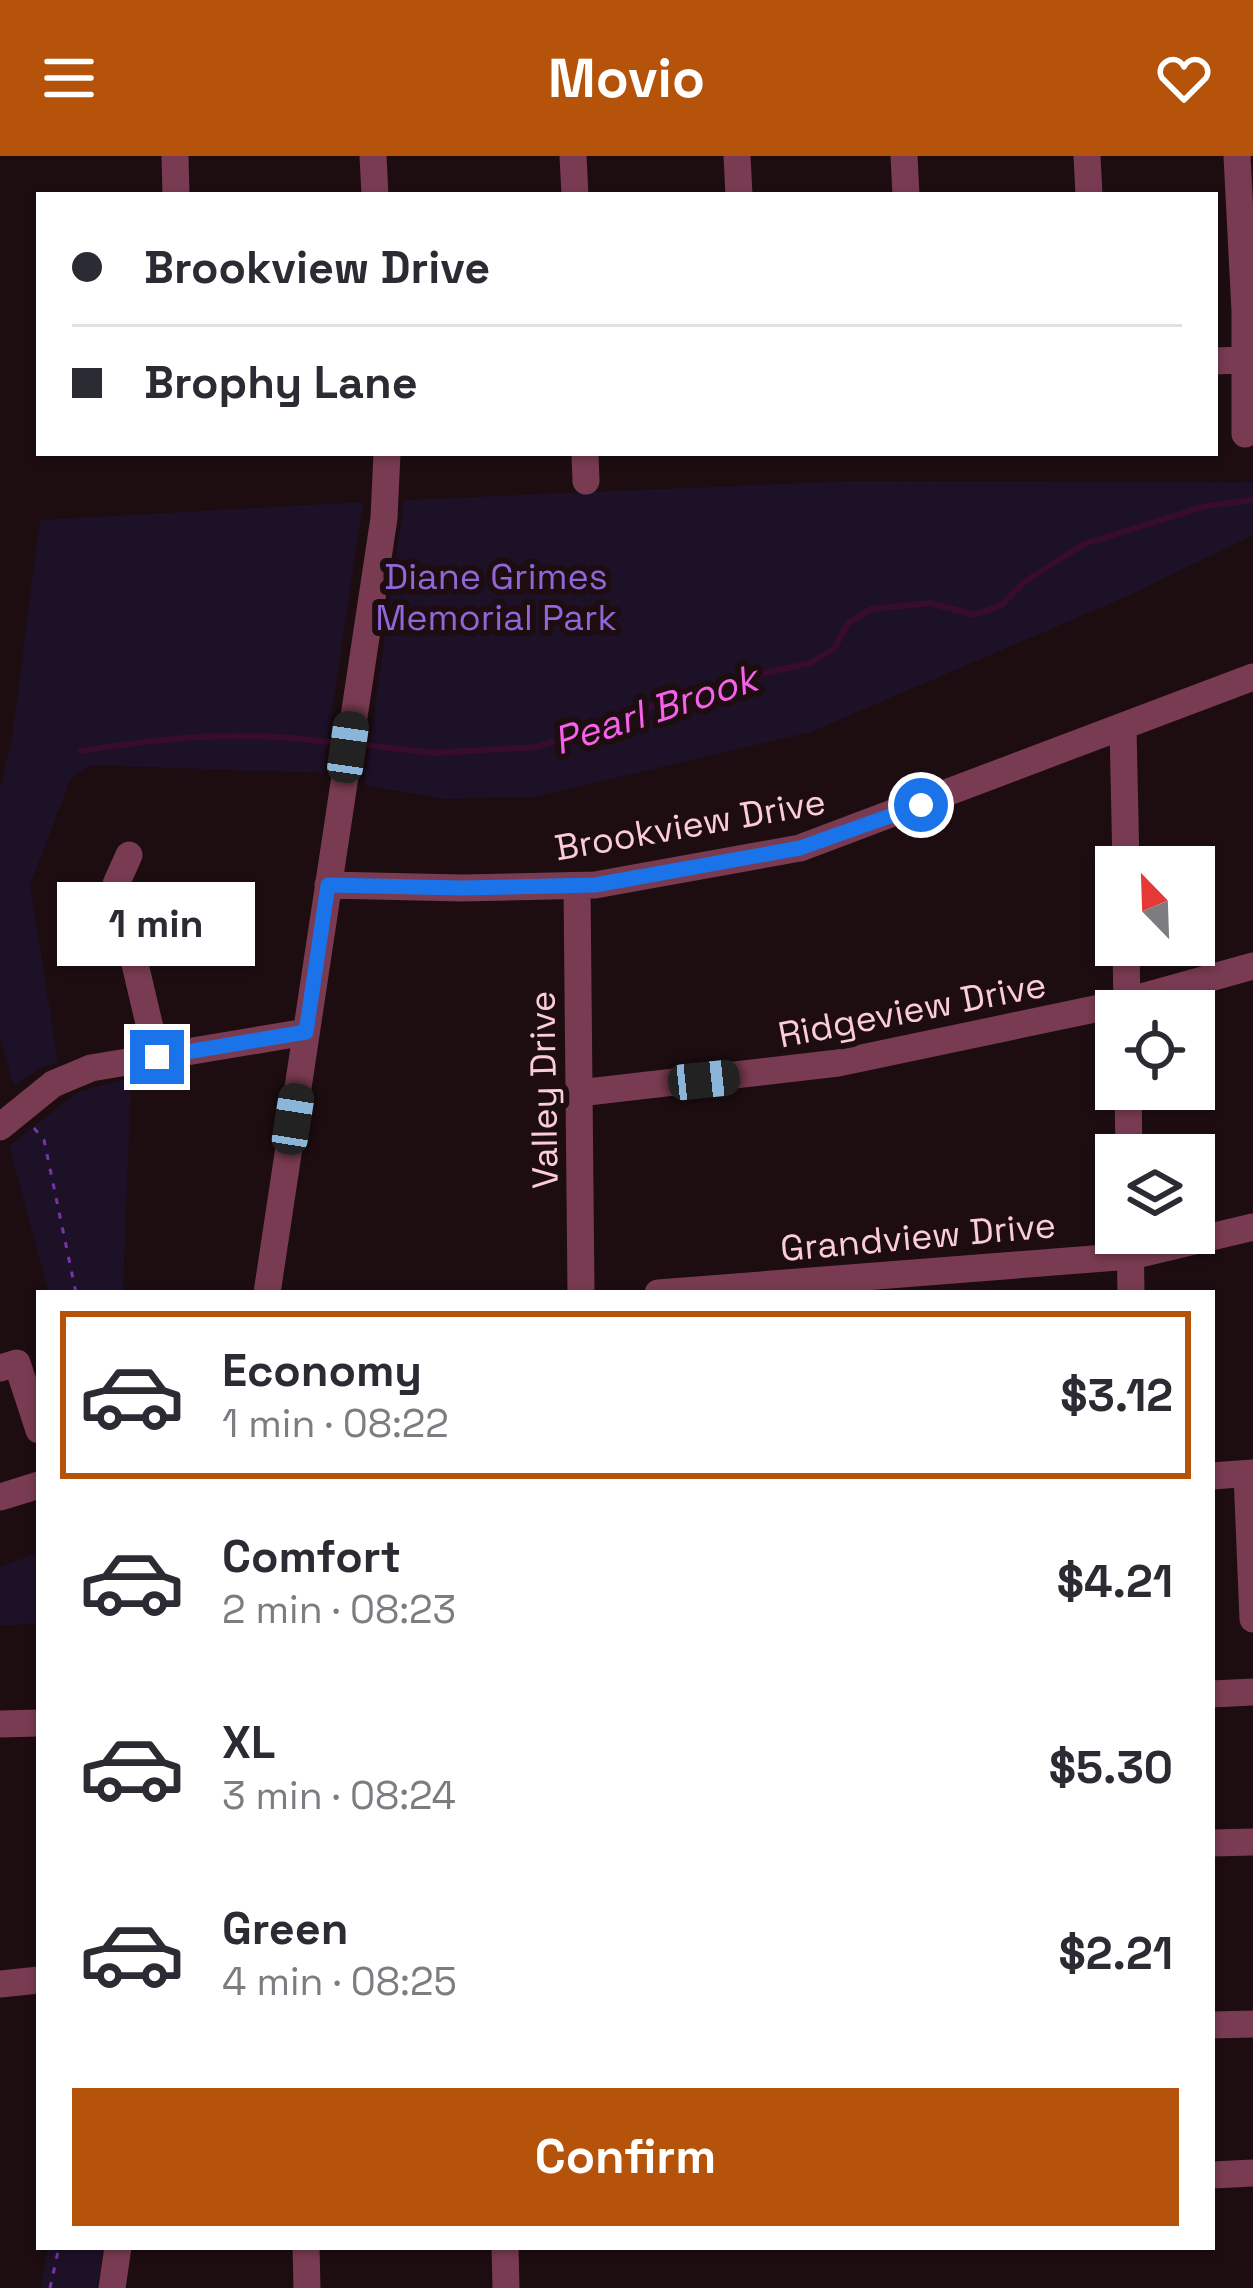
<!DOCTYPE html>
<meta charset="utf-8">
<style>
:root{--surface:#fff;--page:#f2f2f3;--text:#2b2b33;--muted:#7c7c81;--line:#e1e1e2;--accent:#b45309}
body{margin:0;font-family:"Space Grotesk",sans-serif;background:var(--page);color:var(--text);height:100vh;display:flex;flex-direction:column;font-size:45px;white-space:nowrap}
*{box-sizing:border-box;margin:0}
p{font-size:39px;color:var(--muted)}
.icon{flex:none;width:66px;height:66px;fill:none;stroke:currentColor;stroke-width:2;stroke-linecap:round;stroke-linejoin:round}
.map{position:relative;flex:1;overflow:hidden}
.panel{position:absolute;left:36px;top:1134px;width:1179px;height:960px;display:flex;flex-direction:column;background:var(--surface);border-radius:0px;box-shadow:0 3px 9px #0004}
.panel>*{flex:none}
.banner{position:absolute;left:36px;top:36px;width:1182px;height:264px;border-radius:0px;box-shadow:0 3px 9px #0004;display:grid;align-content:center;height:264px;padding:0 36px;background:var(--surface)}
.needle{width:78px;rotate:337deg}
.buttons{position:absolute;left:1095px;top:690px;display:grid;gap:24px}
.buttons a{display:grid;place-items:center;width:120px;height:120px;border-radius:0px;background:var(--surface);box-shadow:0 3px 9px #0004;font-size:60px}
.end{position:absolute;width:54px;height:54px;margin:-27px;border:15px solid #1a73e8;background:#fff;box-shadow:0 0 0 6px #fff}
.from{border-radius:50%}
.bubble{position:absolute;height:84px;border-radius:0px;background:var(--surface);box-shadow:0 3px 9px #0004;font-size:39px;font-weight:600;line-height:84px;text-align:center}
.car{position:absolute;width:36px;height:72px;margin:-36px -18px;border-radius:15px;box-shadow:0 0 9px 3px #0007;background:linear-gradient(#222 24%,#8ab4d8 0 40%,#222 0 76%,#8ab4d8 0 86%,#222 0)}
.banner b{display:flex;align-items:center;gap:42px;height:114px;font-size:45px}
.banner b+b{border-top:3px solid var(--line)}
.banner i{width:30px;height:30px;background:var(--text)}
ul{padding:21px 0 0;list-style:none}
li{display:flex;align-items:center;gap:36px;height:168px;margin:0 24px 18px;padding:0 12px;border:6px solid transparent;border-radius:0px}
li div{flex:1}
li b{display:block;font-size:45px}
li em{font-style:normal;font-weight:600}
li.current{border-color:var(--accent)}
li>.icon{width:108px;height:108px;stroke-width:1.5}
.action{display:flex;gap:24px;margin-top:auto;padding:24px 36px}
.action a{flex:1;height:138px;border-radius:0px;background:var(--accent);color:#fff;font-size:48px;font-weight:600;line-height:138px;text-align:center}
header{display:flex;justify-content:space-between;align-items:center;height:156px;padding:0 36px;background:var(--accent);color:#fff;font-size:54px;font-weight:600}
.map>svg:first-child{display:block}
</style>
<header><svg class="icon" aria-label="menu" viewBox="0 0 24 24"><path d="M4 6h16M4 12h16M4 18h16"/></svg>Movio<svg class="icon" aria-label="heart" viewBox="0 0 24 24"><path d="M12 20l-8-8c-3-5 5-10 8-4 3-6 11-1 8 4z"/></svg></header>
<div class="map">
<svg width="1253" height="2132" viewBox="0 0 1253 2132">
<rect width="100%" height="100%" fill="#1d0d11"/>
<path fill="#1d1127" d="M852,325l401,1v53l-123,60 -319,137 -277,65 -92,2 -78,-14 40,-285z
M363,346l-40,271 -232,-8 -20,13 -41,107 28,177 -20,7 -24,17 -14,-48v-249l12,-51 28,-218z
M131,922l-8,215h-74l-40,-147 69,-54z
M39,1396v71l-39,3v-59z
M48,2091h56l-7,41h-57z"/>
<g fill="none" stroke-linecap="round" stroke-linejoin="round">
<path stroke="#380c2d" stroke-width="6" d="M366,589l68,8 103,-6 97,-31 45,-24 131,-29 24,-14 14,-26 23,-14 59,-6 45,12 27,-10 22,-23 60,-38 122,-38 47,-6
M81,595c87,-14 159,-21 247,-9"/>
<path stroke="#7535a8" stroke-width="3" stroke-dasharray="6 9" stroke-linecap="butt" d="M34,972l10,12 32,153
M50,2132l9,-41"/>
<path stroke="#793b51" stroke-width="27" d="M175,0l1,39
M373,0l2,39
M573,0l2,39
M737,0l2,39
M904,0l2,39
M1087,0l2,39
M1237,0l8,155v123
M1215,205l25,-1 13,4
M585,297l1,28
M1123,571l3,140
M129,699l-13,29 41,173
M328,729l134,3 133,-3 205,-37 453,-171
M577,730l4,407
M1126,789l1,66
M1128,933l1,66
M579,937l259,-30 271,-57 144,-40
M0,971l53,-43 38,-16 215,-36
M1130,1077l1,60
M267,1137l117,-775 3,-65
M658,1137l473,-37 122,-29
M0,1212l17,-5 22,67
M1247,1318l6,145
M1212,1320l41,-3
M0,1341l39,-12
M1212,1538l41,-2
M0,1568l39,-1
M1212,1687l41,-1
M0,1828l39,-4
M1212,1869l41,-1
M1212,2019l41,-2
M306,2091l1,41
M505,2091l1,41
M112,2132l6,-41"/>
</g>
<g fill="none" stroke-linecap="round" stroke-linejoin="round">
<path stroke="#1a73e8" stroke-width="15" d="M157,901l149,-25 22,-147 134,3 133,-3 205,-37 121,-43"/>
</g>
<g text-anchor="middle" stroke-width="12" stroke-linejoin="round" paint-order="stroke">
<g font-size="36" fill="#9066d8" stroke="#1d0d11">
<text x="496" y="433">Diane Grimes<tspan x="496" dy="41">Memorial Park</tspan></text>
</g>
<g font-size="36" fill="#fccdd9" stroke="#1d0d11">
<text transform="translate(690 668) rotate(-10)" y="13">Brookview Drive</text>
<text transform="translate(912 853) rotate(-11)" y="13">Ridgeview Drive</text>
<text transform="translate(543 934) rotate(-91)" y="13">Valley Drive</text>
<text transform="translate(918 1080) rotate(-5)" y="13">Grandview Drive</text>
</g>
<g font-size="39" font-style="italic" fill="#f561e9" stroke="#1d0d11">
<text transform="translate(655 553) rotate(-18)" y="14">Pearl Brook</text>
</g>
</g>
</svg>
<div class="buttons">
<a><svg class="needle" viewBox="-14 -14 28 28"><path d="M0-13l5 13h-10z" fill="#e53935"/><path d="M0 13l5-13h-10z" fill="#7c7c81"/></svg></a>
<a><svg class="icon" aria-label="locate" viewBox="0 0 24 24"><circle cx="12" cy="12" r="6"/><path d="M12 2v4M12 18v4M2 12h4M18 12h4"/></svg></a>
<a><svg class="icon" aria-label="layers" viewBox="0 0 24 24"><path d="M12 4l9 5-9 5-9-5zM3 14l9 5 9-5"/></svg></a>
</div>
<i class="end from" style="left:921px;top:649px"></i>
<i class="end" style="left:157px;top:901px"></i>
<div class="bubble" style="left:57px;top:726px;width:198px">1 min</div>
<i class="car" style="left:348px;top:591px;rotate:8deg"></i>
<i class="car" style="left:704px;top:924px;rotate:84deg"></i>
<i class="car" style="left:293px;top:963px;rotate:9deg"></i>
<div class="banner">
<b><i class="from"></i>Brookview Drive</b>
<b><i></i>Brophy Lane</b>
</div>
<section class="panel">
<ul>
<li class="current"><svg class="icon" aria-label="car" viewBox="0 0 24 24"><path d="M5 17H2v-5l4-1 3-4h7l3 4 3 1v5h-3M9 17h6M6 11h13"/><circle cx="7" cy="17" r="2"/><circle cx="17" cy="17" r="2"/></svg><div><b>Economy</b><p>1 min · 08:22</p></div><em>$3.12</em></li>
<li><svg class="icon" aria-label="car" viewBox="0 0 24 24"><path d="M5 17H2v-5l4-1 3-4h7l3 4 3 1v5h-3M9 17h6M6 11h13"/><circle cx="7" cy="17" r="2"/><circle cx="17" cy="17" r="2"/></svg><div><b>Comfort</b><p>2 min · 08:23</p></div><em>$4.21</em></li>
<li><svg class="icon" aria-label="car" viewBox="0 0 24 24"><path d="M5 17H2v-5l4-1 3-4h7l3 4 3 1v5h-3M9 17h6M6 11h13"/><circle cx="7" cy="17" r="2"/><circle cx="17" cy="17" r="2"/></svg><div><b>XL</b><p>3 min · 08:24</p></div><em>$5.30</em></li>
<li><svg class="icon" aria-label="car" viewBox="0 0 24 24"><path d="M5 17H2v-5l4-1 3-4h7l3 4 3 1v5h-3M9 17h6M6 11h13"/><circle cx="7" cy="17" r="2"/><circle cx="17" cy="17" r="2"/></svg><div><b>Green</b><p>4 min · 08:25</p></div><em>$2.21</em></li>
</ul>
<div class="action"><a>Confirm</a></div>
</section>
</div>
